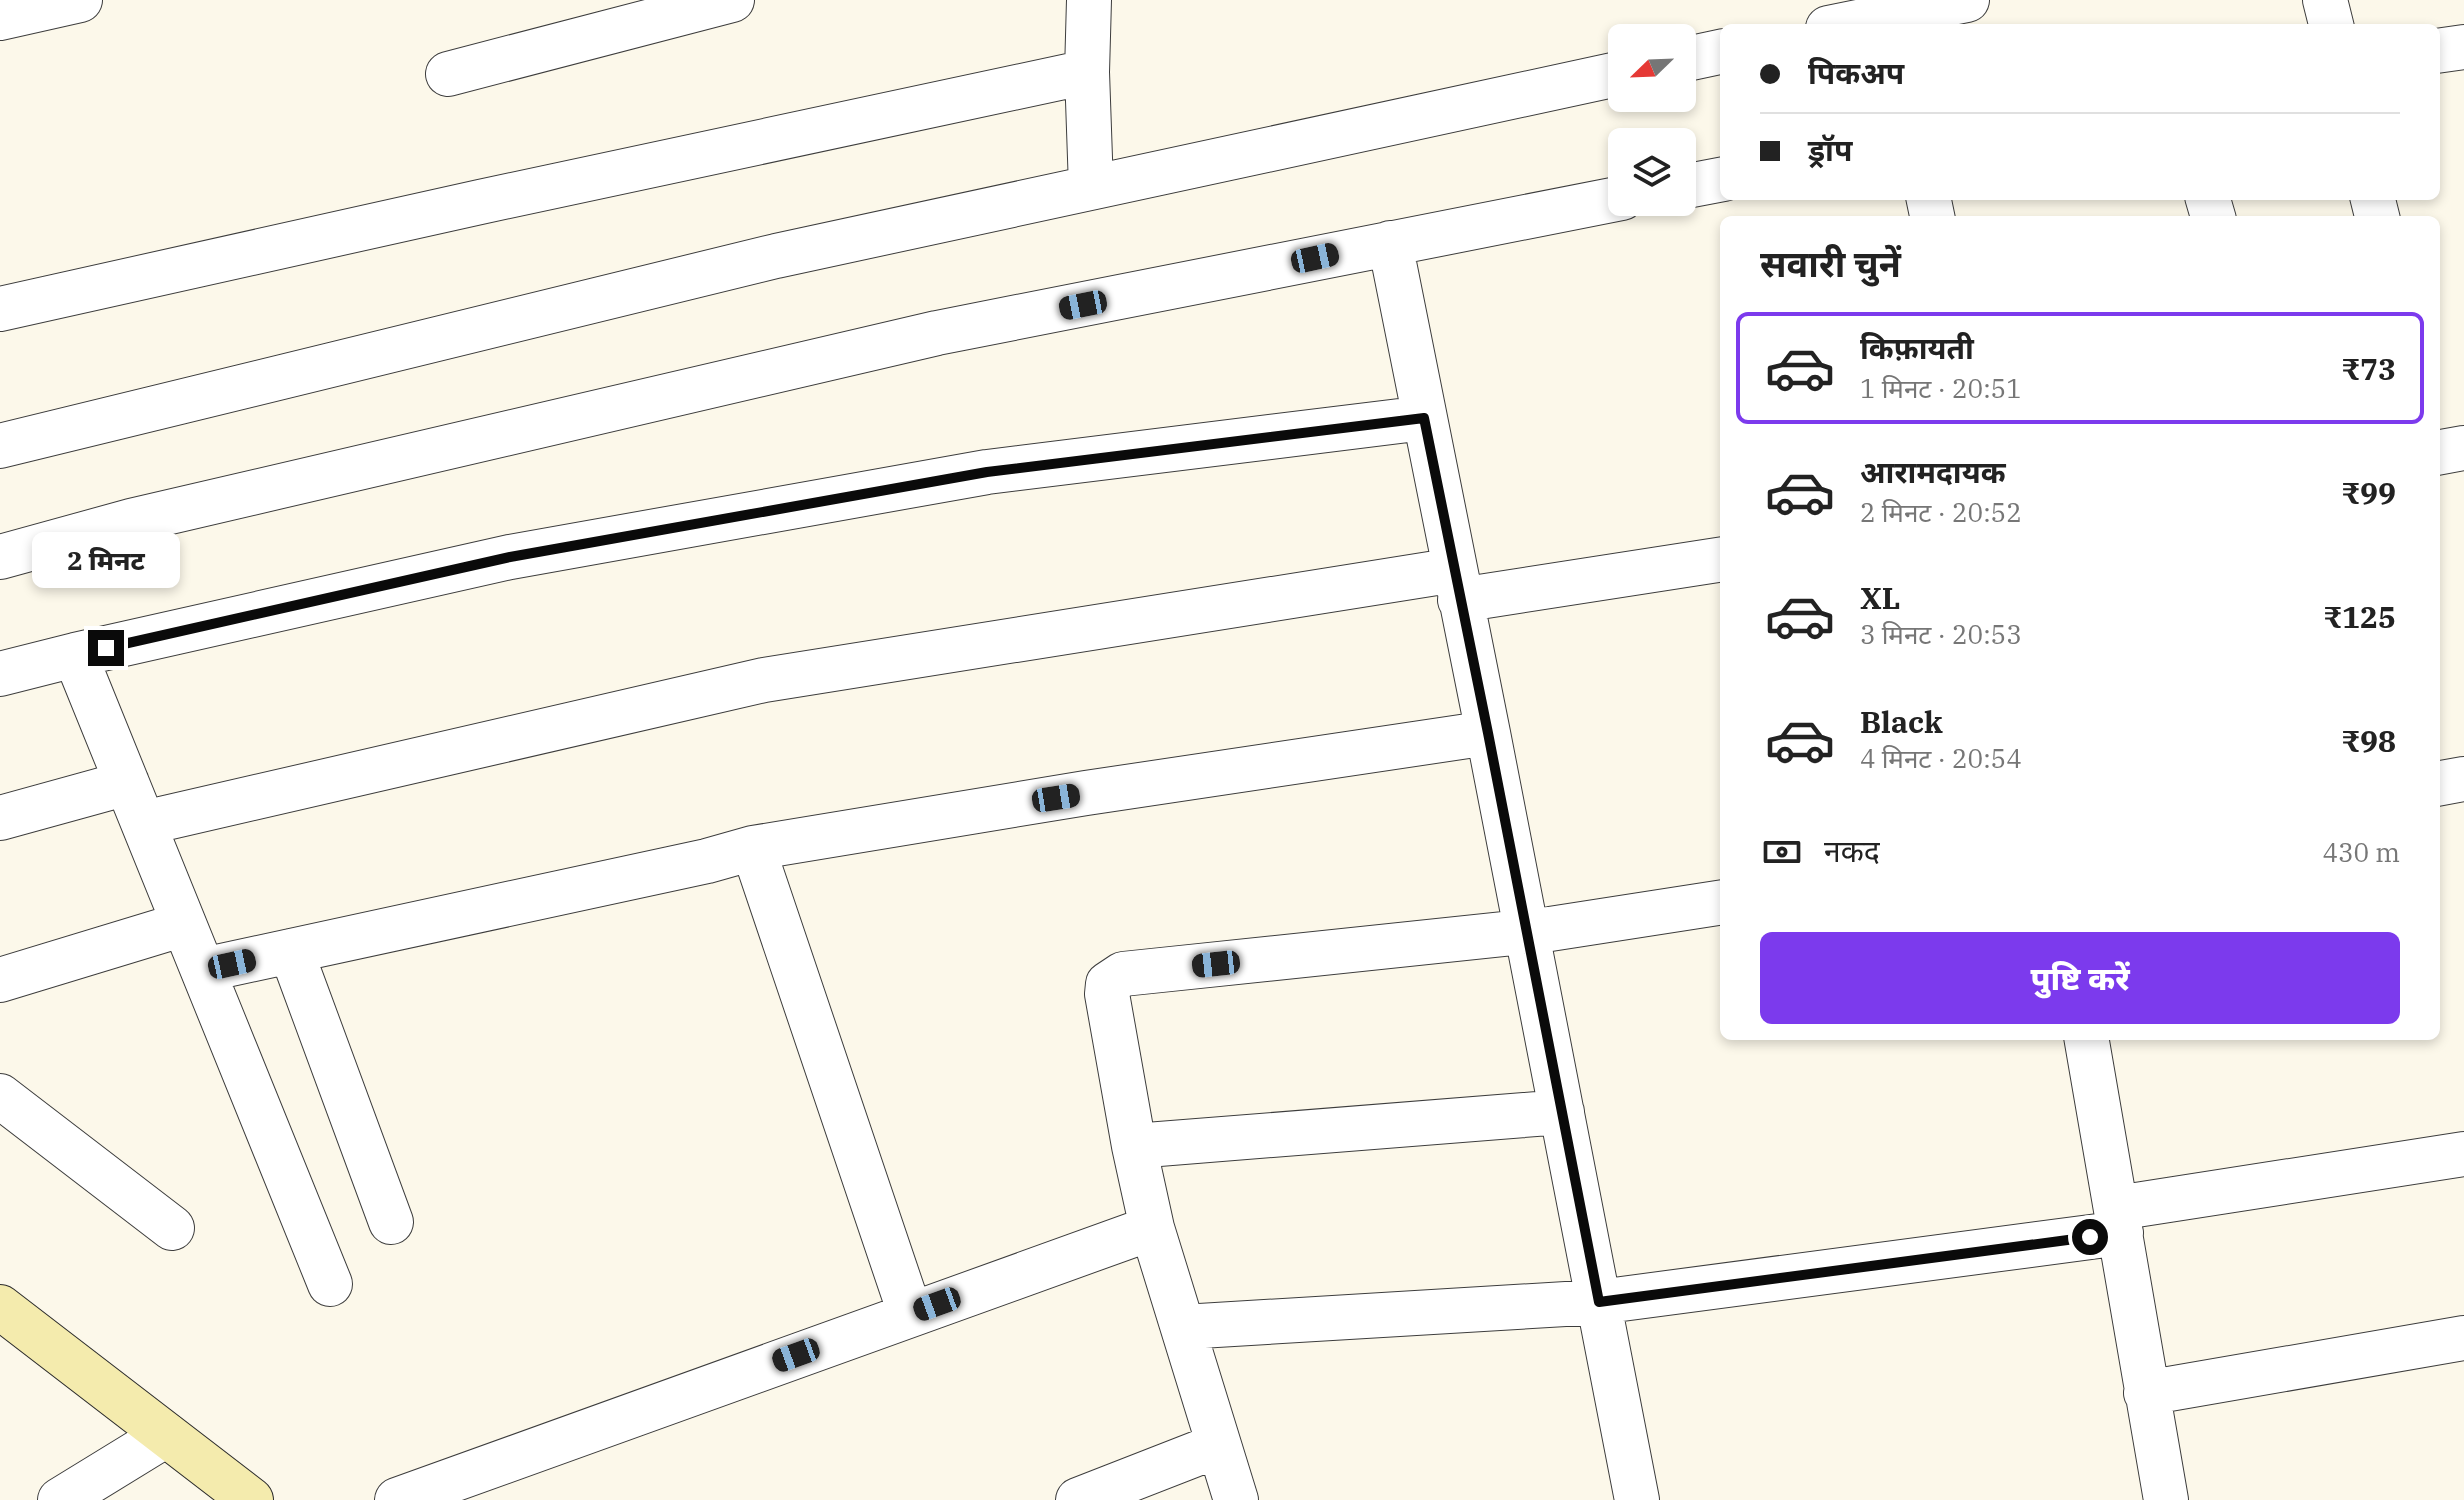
<!DOCTYPE html>
<html lang="hi">
<meta charset="utf-8">
<style>
:root{--surface:#fff;--page:#f2f2f2;--text:#222;--muted:#767676;--line:#e0e0e0;--accent:#7c3aed}
body{margin:0;font-family:"IBM Plex Serif","Noto Sans Devanagari",serif;background:var(--page);color:var(--text);height:100vh;display:flex;flex-direction:column;font-size:30px;white-space:nowrap}
*{box-sizing:border-box;margin:0}
p{font-size:26px;color:var(--muted)}
.icon{flex:none;width:44px;height:44px;fill:none;stroke:currentColor;stroke-width:2;stroke-linecap:round;stroke-linejoin:round}
.map{position:relative;flex:1;overflow:hidden}
.panel{position:absolute;left:1720px;top:216px;width:720px;height:824px;display:flex;flex-direction:column;background:var(--surface);border-radius:12px;box-shadow:0 4px 12px #0003}
.panel>*{flex:none}
.top-card{position:absolute;left:1720px;top:24px;width:720px;height:176px;border-radius:12px;box-shadow:0 4px 12px #0003;display:grid;align-content:center;height:176px;padding:0 40px;background:var(--surface)}
.needle{width:52px;rotate:247deg}
.tools{position:absolute;left:1608px;top:24px;display:grid;gap:16px}
.tools a{display:grid;place-items:center;width:88px;height:88px;border-radius:12px;background:var(--surface);box-shadow:0 4px 12px #0003;font-size:40px}
.end{position:absolute;width:36px;height:36px;margin:-18px;border:10px solid #0a0a0a;background:#fff;box-shadow:0 0 0 4px #fff}
.from{border-radius:50%}
.bubble{position:absolute;height:56px;border-radius:12px;background:var(--surface);box-shadow:0 4px 12px #0003;font-size:26px;font-weight:800;line-height:56px;text-align:center}
.car{position:absolute;width:24px;height:48px;margin:-24px -12px;border-radius:10px;box-shadow:0 0 6px 2px #0007;background:linear-gradient(#222 24%,#8ab4d8 0 40%,#222 0 76%,#8ab4d8 0 86%,#222 0)}
.top-card b{display:flex;align-items:center;gap:28px;height:76px;font-size:30px}
.top-card b+b{border-top:2px solid var(--line)}
.top-card i{width:20px;height:20px;background:var(--text)}
ul{padding:0;list-style:none}
li{display:flex;align-items:center;gap:24px;height:112px;margin:0 16px 12px;padding:0 24px;border:4px solid transparent;border-radius:12px}
li div{flex:1}
li b{display:block;font-size:30px}
li em{font-style:normal;font-weight:800}
li.on{border-color:var(--accent)}
li>.icon{width:72px;height:72px;stroke-width:1.5}
h2{padding:0 40px;font-size:36px;line-height:96px}
.pay{display:flex;align-items:center;gap:20px;height:88px;padding:0 40px;font-size:30px}
.pay p{margin-inline-start:auto}
.primary-button{display:flex;gap:16px;margin-top:auto;padding:16px 40px}
.primary-button a{flex:1;height:92px;border-radius:12px;background:var(--accent);color:#fff;font-size:32px;font-weight:800;line-height:92px;text-align:center}
.map>svg:first-child{display:block}
</style>
<div class="map">
<svg width="2464" height="1500" viewBox="0 0 2464 1500">
<rect width="100%" height="100%" fill="#fcf8ea"/>
<g fill="none" stroke-linecap="round" stroke-linejoin="round">
<defs>
<path id="street" d="M1089,0l-2,72 4,115
M2325,0l7,28
M0,18l80,-18
M1828,28l139,-28
M2436,51l28,-4
M1682,60l42,-9
M448,74l284,-74
M1682,187l42,-8
M1928,196l5,24
M2207,196l7,24
M2372,196l6,24
M1390,243l98,490 149,767
M0,309l480,-107 607,-130
M0,446l776,-190 846,-183
M2436,453l28,-5
M0,557l131,-36 806,-188 685,-135
M1460,600l264,-41
M75,655l255,629
M0,674l75,-19 435,-98 477,-85 437,-54
M2436,784l28,-5
M0,818l127,-35
M144,823l620,-143 691,-110
M753,848l157,465
M291,951l100,271
M203,970l504,-109 46,-13 333,-55 402,-60
M0,980l184,-56
M2086,1036l80,464
M0,1096l172,132
M1134,1146l428,-34
M2117,1208l347,-54
M1183,1327l416,-25 522,-69
M2146,1393l318,-55
M60,1500l106,-65
M397,1500l755,-272
M1078,1500l141,-55
M1236,1500l-84,-272 -18,-82 -27,-152 1,-10 15,-10 427,-45 174,-27"/>
<path id="secondary" d="M0,1307l251,193"/>
</defs>
<use href="#street" stroke="#3d3d3d" stroke-width="46"/>
<use href="#secondary" stroke="#2c2c2c" stroke-width="46"/>
<use href="#street" stroke="#fff" stroke-width="44"/>
<use href="#secondary" stroke="#f4ebad" stroke-width="44"/>
</g>
<g fill="none" stroke-linecap="round" stroke-linejoin="round">
<path stroke="#0a0a0a" stroke-width="10" d="M106,648l404,-91 477,-85 437,-54 64,315 111,569 491,-65"/>
</g>
</svg>
<div class="tools">
<a><svg class="needle" viewBox="-14 -14 28 28"><path d="M0-13l5 13h-10z" fill="#e53935"/><path d="M0 13l5-13h-10z" fill="#767676"/></svg></a>
<a><svg class="icon" aria-label="layers" viewBox="0 0 24 24"><path d="M12 4l9 5-9 5-9-5zM3 14l9 5 9-5"/></svg></a>
</div>
<i class="end from" style="left:2090px;top:1237px"></i>
<i class="end" style="left:106px;top:648px"></i>
<div class="bubble" style="left:32px;top:532px;width:148px">2 मिनट</div>
<i class="car" style="left:1315px;top:258px;rotate:78deg"></i>
<i class="car" style="left:1083px;top:305px;rotate:259deg"></i>
<i class="car" style="left:1056px;top:798px;rotate:81deg"></i>
<i class="car" style="left:232px;top:964px;rotate:78deg"></i>
<i class="car" style="left:1216px;top:964px;rotate:264deg"></i>
<i class="car" style="left:937px;top:1304px;rotate:250deg"></i>
<i class="car" style="left:796px;top:1355px;rotate:250deg"></i>
<div class="top-card">
<b><i class="from"></i>पिकअप</b>
<b><i></i>ड्रॉप</b>
</div>
<section class="panel">
<h2>सवारी चुनें</h2>
<ul>
<li class="on"><svg class="icon" aria-label="car" viewBox="0 0 24 24"><path d="M5 17H2v-5l4-1 3-4h7l3 4 3 1v5h-3M9 17h6M6 11h13"/><circle cx="7" cy="17" r="2"/><circle cx="17" cy="17" r="2"/></svg><div><b>किफ़ायती</b><p>1 मिनट · 20:51</p></div><em>₹73</em></li>
<li><svg class="icon" aria-label="car" viewBox="0 0 24 24"><path d="M5 17H2v-5l4-1 3-4h7l3 4 3 1v5h-3M9 17h6M6 11h13"/><circle cx="7" cy="17" r="2"/><circle cx="17" cy="17" r="2"/></svg><div><b>आरामदायक</b><p>2 मिनट · 20:52</p></div><em>₹99</em></li>
<li><svg class="icon" aria-label="car" viewBox="0 0 24 24"><path d="M5 17H2v-5l4-1 3-4h7l3 4 3 1v5h-3M9 17h6M6 11h13"/><circle cx="7" cy="17" r="2"/><circle cx="17" cy="17" r="2"/></svg><div><b>XL</b><p>3 मिनट · 20:53</p></div><em>₹125</em></li>
<li><svg class="icon" aria-label="car" viewBox="0 0 24 24"><path d="M5 17H2v-5l4-1 3-4h7l3 4 3 1v5h-3M9 17h6M6 11h13"/><circle cx="7" cy="17" r="2"/><circle cx="17" cy="17" r="2"/></svg><div><b>Black</b><p>4 मिनट · 20:54</p></div><em>₹98</em></li>
</ul>
<div class="pay"><svg class="icon" aria-label="cash" viewBox="0 0 24 24"><path d="M3 7h18v10H3z"/><circle cx="12" cy="12" r="2"/></svg>नकद<p>430 m</p></div>
<div class="primary-button"><a>पुष्टि करें</a></div>
</section>
</div>
